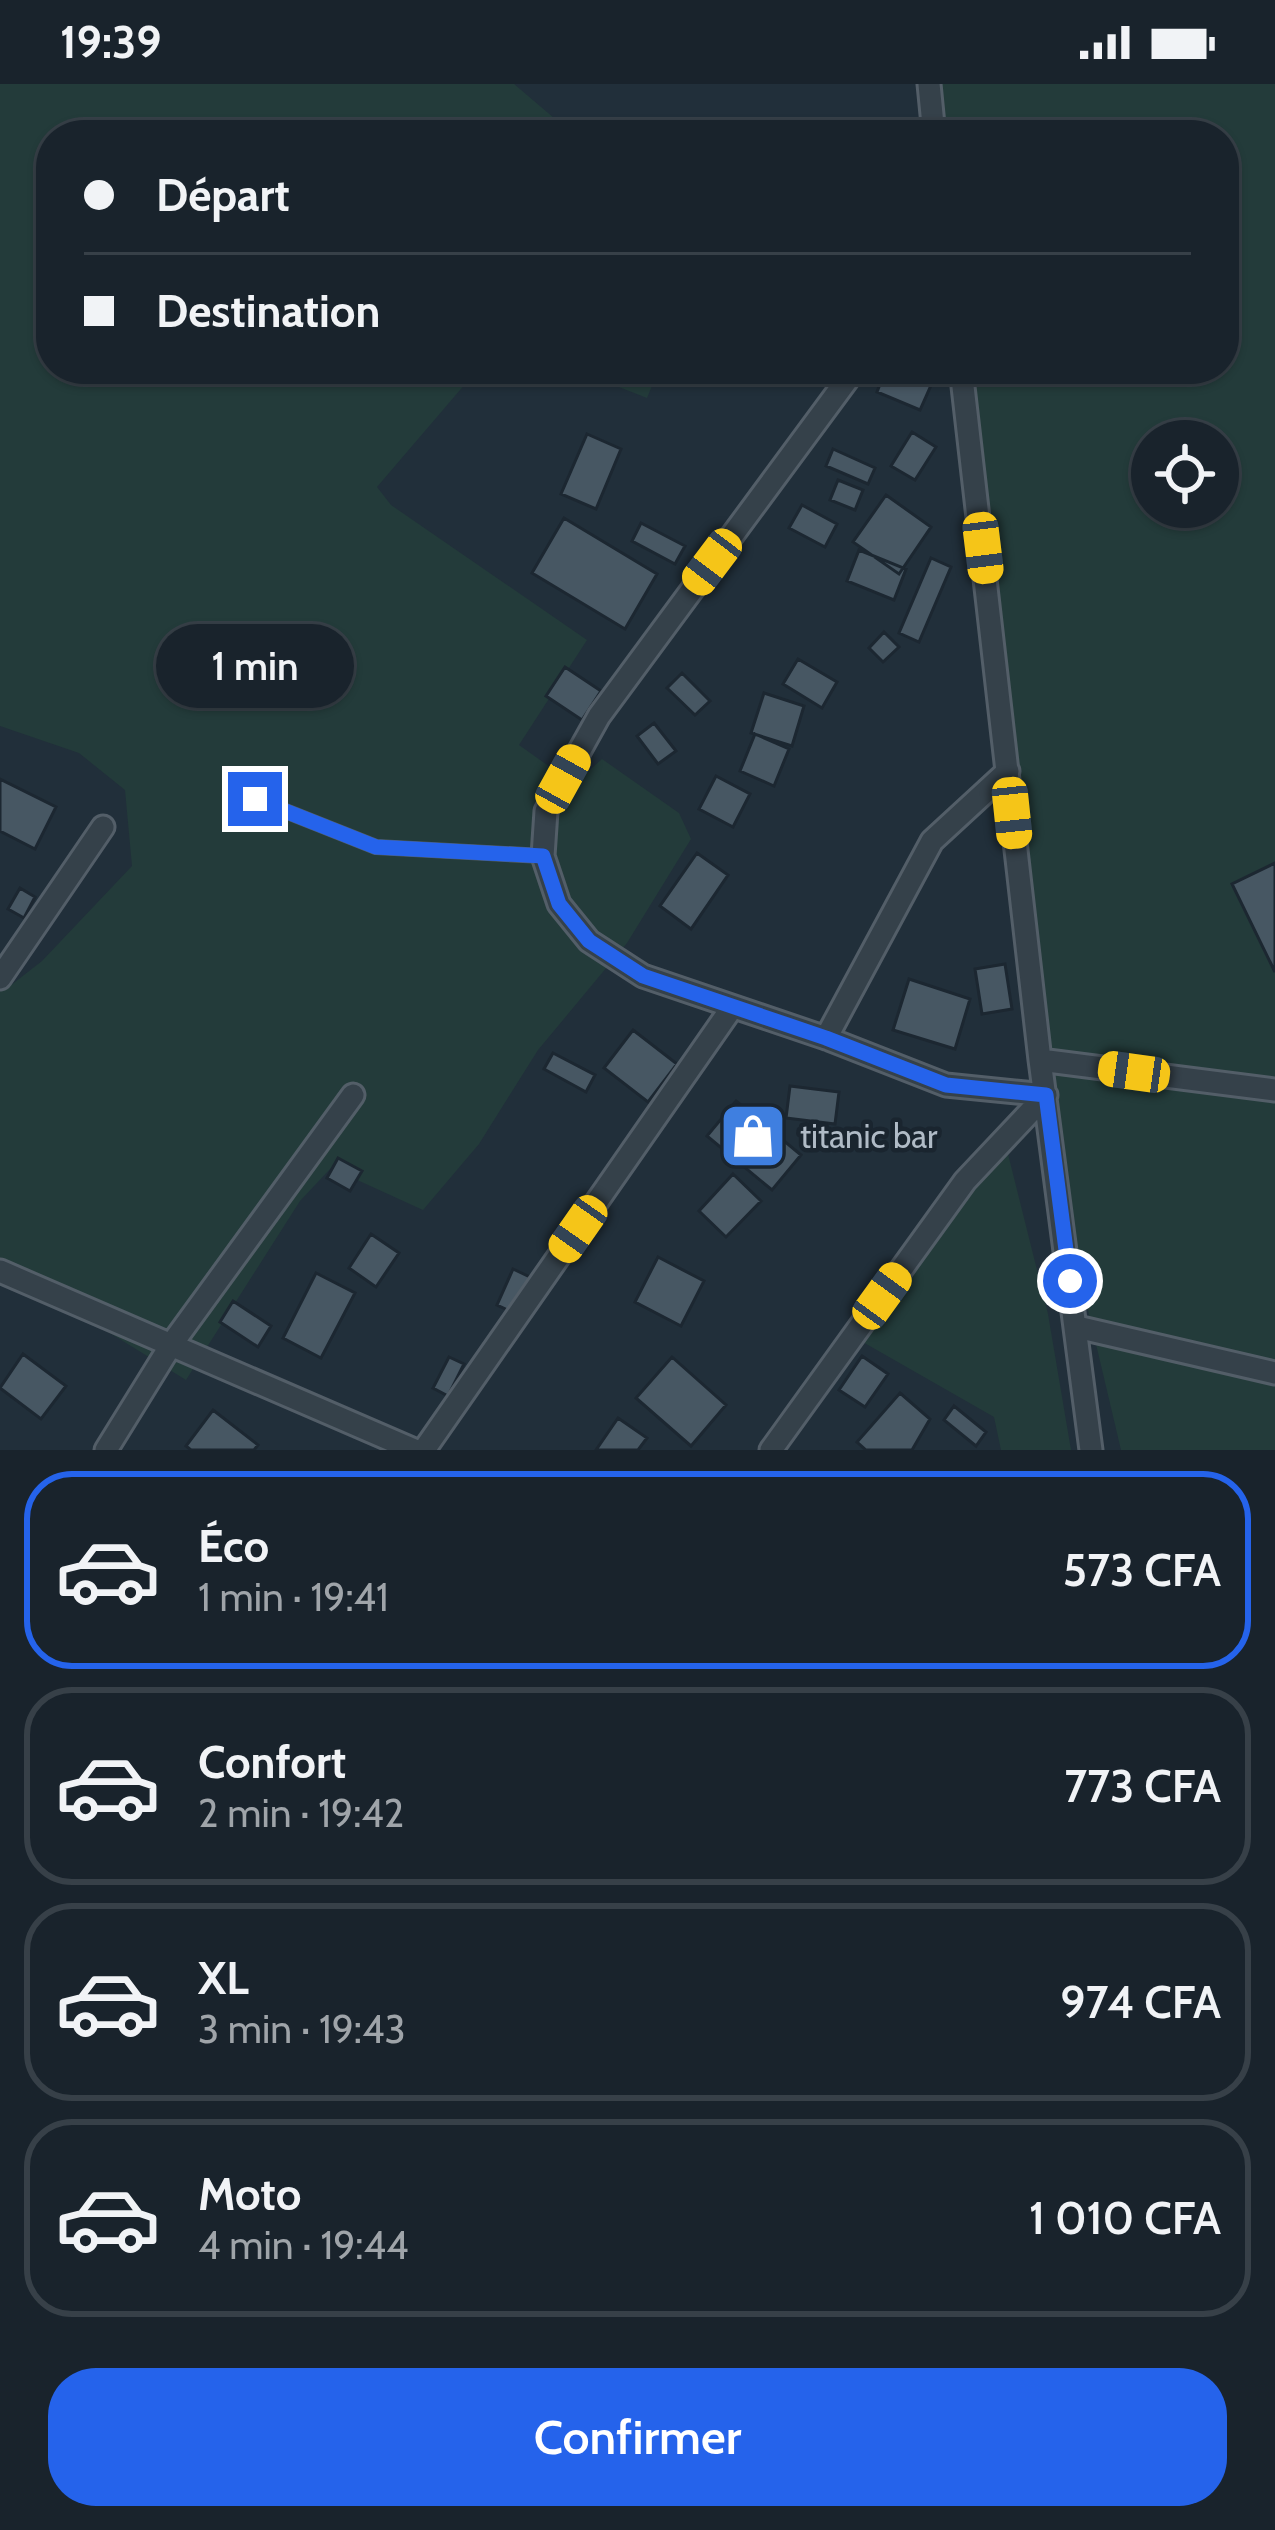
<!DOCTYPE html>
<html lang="fr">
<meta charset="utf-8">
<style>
:root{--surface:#19232c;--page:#262f38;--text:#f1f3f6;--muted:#9fa4a9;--line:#374048;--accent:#2563eb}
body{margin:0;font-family:Cabin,sans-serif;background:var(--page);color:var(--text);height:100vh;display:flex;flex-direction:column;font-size:45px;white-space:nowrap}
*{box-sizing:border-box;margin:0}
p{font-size:39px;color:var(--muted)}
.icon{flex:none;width:66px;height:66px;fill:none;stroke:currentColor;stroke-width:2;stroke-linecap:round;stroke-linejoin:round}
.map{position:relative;height:1366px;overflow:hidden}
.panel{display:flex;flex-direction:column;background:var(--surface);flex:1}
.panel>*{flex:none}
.guide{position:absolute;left:36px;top:36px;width:1203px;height:264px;border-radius:48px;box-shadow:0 3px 9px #0004,0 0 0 3px var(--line);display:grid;align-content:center;height:264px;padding:0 48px;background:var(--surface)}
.controls{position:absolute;left:1131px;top:336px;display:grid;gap:24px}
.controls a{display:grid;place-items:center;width:108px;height:108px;border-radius:50%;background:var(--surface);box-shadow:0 3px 9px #0004,0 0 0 3px var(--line);font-size:60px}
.end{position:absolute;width:54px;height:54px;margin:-27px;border:15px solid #2563eb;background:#fff;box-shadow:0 0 0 6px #fff}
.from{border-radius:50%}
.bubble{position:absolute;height:84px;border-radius:42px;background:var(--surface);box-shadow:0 3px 9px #0004,0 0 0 3px var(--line);font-size:39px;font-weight:600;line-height:84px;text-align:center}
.car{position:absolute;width:36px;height:72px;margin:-36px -18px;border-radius:15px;box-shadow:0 0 9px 3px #0007;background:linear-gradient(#f5c518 24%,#345 0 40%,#f5c518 0 76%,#345 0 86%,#f5c518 0)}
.guide b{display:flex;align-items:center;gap:42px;height:114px;font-size:45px}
.guide b+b{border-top:3px solid var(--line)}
.guide i{width:30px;height:30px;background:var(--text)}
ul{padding:21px 0 0;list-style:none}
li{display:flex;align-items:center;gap:36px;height:198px;margin:0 24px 18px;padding:0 24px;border:6px solid var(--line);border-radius:48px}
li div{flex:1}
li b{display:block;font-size:45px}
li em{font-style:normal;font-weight:600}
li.active{border-color:var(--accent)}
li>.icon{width:108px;height:108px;stroke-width:1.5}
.button{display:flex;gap:24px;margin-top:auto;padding:24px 48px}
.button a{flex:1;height:138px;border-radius:48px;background:var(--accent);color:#fff;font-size:48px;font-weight:600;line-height:138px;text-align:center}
.status{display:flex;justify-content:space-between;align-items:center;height:84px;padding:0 60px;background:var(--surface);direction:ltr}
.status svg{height:33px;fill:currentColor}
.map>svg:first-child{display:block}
</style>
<div class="status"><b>19:39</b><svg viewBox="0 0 49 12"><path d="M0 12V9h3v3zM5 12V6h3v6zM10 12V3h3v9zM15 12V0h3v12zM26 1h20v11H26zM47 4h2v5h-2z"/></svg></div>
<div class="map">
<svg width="1275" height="1366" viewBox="0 0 1275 1366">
<rect width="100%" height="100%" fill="#212f3a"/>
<path fill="#233b3a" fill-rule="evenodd" d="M0,0h514l60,51h-523v234h427l-101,118 14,18 196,135 -68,105 55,39 28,-25 77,54 12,26 -64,104 -89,107 -59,94 -56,66 -92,-42 -31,33 -114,179 -89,-55 -97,-49v-294l10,4 32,-25 90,-95 -7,-76 -46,-37 -79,-27z
M920,0h355v1366h-154l-92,-390 8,-106 -75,-585h262v-234h-296zM1152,357h66v66h-66z
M573,285h86l-12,29z
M1006,1062l42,168 23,136h-70l-7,-33 -133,-76 80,-129z"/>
<path fill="#475763" stroke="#1c2731" stroke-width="3" d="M770,39l20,12h-27z
M886,285h38l12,5 -16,36 -43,-18z
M912,348l24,15 -21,33 -24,-14z
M587,350l34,15 -25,60 -35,-15z
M833,365l42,19 -7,16 -42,-18z
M838,396l25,10 -8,20 -25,-10z
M886,411l45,32 -32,47 -46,-32z
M802,421l35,19 -12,23 -36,-19z
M564,434l93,56 -32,55 -93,-56z
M641,439l44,23 -10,18 -43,-23z
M859,466l47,19 -12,31 -47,-19z
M931,474l20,9 -32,75 -20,-9z
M884,548l15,15 -16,15 -14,-14z
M798,575l39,23 -15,26 -39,-24z
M565,583l36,24 -19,29 -36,-24z
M682,589l28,28 -15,14 -28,-27z
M764,609l40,13 -12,40 -41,-13z
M654,639l22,28 -18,13 -21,-28z
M755,650l34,15 -15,37 -34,-15z
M716,692l34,18 -17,33 -34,-18z
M0,695l56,28 -21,42 -35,-18z
M697,769l31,22 -37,54 -31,-23z
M1275,779v109l-43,-88z
M20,804l15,9 -11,21 -16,-9z
M1005,880l7,45 -30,5 -7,-45z
M909,895l61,20 -15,50 -62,-19z
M633,946l44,34 -29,38 -44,-34z
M553,969l42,22 -9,17 -42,-23z
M790,1002l49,6 -4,32 -49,-6z
M736,1017l65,54 -29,35 -65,-54z
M338,1074l24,13 -12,20 -23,-13z
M733,1090l28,27 -35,36 -27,-26z
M371,1150l28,19 -23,34 -27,-19z
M658,1173l46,24 -23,45 -46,-24z
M513,1185l21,10 -16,36 -21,-10z
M316,1189l39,20 -34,65 -38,-20z
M233,1217l38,25 -13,21 -38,-25z
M23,1270l43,32 -25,33 -41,-31z
M862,1272l26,18 -23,33 -26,-17z
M449,1273l15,7 -16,32 -15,-8z
M672,1273l54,48 -35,41 -55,-48z
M900,1309l30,26 -18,31h-46l-9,-8z
M954,1322l32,26 -10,14 -32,-26z
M213,1326l45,35 -4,5h-63l-5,-4z
M618,1334l29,20 -9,12h-42z"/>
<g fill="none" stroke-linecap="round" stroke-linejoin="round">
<defs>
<path id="lane" d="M255,715l121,48 167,9"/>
<path id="street" d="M929,0l5,51
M855,285l-256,347 -53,95 -3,45 16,48 30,37 54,35 183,62 120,47 100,10
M961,285l79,691 51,390
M0,894l103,-151
M826,954l106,-197 76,-70
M1040,976l235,30
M0,1187l414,179
M1077,1243l198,46
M106,1366l65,-105 182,-250
M424,1366l307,-441
M771,1366l194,-269 81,-86"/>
</defs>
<use href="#lane" stroke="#535e68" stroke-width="16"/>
<use href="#street" stroke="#535e68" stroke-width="27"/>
<use href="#lane" stroke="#35414a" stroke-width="10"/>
<use href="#street" stroke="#35414a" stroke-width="21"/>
</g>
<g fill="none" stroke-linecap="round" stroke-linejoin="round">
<path stroke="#2563eb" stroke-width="15" d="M255,715l121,48 167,9 16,48 30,37 54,35 183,62 120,47 100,10 24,186"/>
</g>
<defs>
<symbol id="shop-square" viewBox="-11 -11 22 22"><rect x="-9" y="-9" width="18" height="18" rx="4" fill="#3f7fe0" stroke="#1a252f"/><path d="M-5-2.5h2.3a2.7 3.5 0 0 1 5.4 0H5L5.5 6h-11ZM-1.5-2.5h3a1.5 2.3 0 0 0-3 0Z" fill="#fff"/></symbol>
</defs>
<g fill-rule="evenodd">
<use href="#shop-square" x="715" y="1014" width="76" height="76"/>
</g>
<g text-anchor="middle" stroke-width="9" stroke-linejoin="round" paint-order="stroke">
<g font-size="33" fill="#b0bbc6" stroke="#1a252f" text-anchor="start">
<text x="800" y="1064">titanic bar</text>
</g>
</g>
</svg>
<div class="controls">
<a><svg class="icon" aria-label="locate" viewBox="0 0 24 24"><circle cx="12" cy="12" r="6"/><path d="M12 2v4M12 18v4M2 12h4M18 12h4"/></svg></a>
</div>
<i class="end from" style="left:1070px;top:1197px"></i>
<i class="end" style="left:255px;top:715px"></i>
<div class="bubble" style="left:156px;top:540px;width:198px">1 min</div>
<i class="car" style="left:983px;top:464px;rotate:173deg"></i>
<i class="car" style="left:712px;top:478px;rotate:217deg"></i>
<i class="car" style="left:563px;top:695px;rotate:29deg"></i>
<i class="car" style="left:1012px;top:729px;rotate:174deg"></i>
<i class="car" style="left:1134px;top:988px;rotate:278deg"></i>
<i class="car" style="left:578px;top:1145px;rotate:215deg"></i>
<i class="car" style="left:882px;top:1212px;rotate:36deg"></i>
<div class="guide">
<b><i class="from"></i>Départ</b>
<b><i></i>Destination</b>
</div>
</div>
<section class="panel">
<ul>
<li class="active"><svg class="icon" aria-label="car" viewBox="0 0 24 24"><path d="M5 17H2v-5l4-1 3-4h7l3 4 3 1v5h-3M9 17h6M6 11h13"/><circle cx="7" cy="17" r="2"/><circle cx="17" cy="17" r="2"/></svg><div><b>Éco</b><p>1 min · 19:41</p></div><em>573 CFA</em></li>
<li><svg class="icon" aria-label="car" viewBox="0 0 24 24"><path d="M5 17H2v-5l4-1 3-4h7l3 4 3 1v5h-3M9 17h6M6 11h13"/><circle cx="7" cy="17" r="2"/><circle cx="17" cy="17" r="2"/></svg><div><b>Confort</b><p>2 min · 19:42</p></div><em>773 CFA</em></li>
<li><svg class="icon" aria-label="car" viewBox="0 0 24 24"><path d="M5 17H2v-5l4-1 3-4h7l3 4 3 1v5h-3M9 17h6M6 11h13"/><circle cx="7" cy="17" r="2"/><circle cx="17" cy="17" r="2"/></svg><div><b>XL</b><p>3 min · 19:43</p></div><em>974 CFA</em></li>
<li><svg class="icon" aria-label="car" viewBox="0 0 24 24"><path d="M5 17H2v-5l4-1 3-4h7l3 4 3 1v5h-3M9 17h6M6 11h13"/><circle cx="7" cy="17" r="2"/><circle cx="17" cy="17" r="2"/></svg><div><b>Moto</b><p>4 min · 19:44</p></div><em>1 010 CFA</em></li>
</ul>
<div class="button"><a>Confirmer</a></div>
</section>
